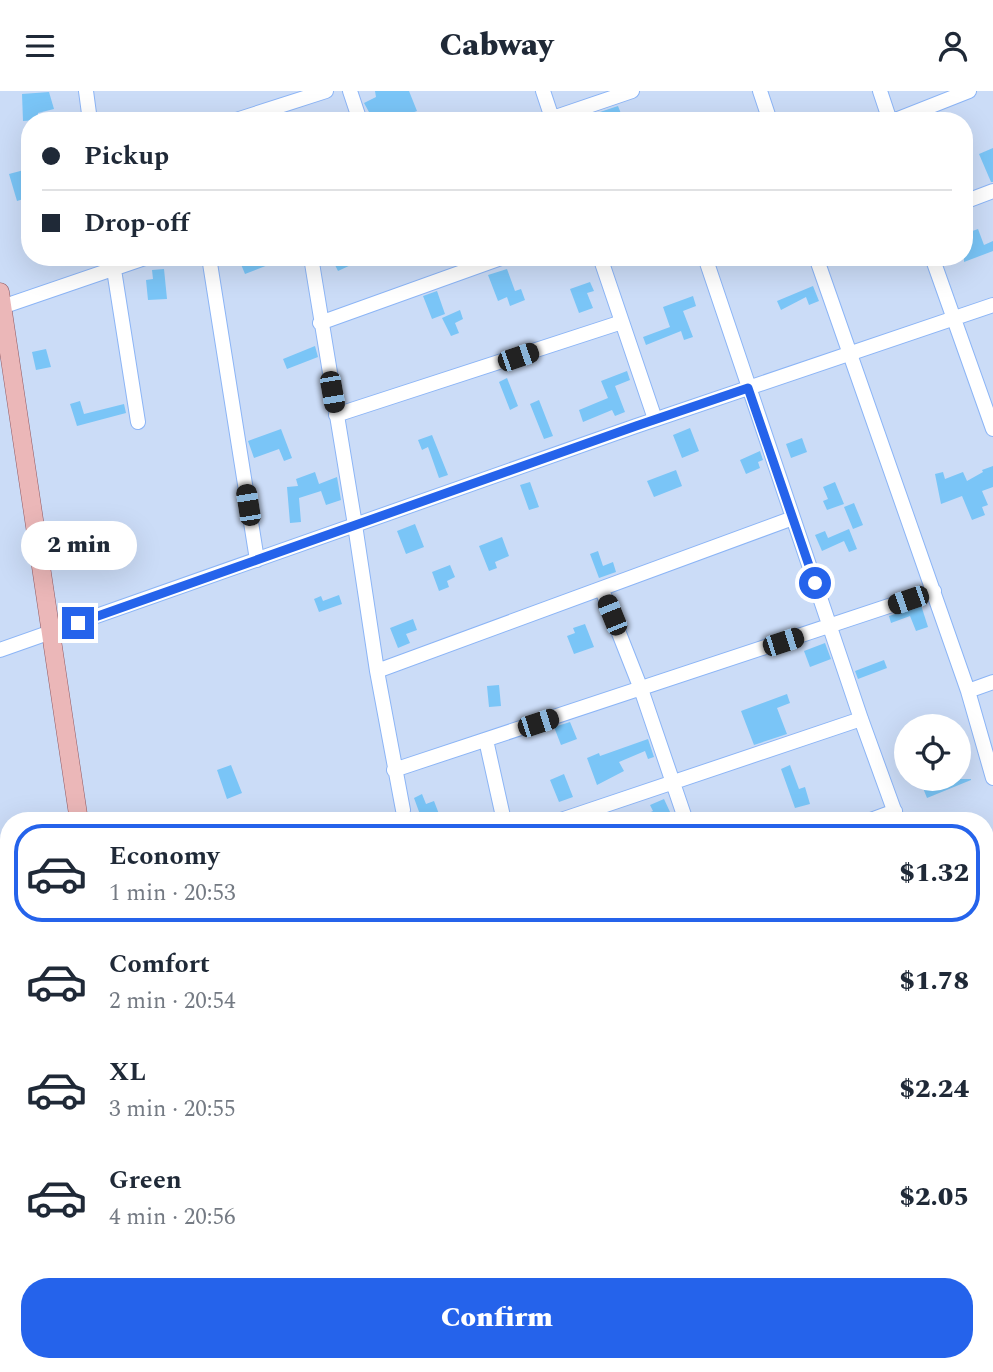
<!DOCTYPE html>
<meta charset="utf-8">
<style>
:root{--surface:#fff;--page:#f2f2f3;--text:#1f2937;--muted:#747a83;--line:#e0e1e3;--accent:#2563eb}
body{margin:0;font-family:Spectral,serif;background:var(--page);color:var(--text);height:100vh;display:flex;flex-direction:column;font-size:26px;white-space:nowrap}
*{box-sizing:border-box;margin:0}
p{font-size:23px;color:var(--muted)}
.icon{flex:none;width:38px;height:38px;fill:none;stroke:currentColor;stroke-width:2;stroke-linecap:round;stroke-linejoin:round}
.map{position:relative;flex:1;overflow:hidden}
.panel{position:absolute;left:0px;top:721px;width:994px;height:560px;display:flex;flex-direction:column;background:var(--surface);border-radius:28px 28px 0 0;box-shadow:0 7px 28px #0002}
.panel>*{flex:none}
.top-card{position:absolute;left:21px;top:21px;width:952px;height:154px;border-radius:28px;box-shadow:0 7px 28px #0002;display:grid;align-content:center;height:154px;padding:0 21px;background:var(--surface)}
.tools{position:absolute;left:894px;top:623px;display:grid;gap:14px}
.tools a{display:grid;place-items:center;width:77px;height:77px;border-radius:50%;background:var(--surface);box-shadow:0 7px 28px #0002;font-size:35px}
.end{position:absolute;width:32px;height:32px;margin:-16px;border:9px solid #2563eb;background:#fff;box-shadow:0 0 0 4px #fff}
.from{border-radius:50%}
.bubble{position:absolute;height:49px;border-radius:24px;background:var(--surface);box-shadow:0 7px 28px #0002;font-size:23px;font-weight:800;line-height:49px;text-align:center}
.car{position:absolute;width:21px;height:42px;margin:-21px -10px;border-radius:9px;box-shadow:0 0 5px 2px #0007;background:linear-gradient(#222 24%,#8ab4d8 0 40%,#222 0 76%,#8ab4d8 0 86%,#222 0)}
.top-card b{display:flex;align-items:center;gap:24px;height:66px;font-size:26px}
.top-card b+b{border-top:2px solid var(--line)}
.top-card i{width:18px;height:18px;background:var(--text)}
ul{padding:12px 0 0;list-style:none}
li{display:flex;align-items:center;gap:21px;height:98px;margin:0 14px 10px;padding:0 7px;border:4px solid transparent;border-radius:28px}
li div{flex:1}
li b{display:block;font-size:26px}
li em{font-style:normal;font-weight:800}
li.current{border-color:var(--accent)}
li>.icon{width:63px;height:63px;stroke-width:1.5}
.button{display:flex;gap:14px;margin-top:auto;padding:14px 21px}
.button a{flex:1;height:80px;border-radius:28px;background:var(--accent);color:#fff;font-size:28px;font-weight:800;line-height:80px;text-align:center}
header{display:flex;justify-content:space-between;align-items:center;height:91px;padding:0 21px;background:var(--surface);font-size:32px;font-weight:800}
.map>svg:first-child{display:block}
</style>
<header><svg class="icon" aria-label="menu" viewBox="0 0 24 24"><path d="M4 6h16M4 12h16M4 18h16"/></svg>Cabway<svg class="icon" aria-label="person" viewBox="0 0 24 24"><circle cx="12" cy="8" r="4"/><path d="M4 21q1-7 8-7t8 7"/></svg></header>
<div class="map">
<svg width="993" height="1281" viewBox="0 0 993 1281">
<rect width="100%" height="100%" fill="#cbdcf7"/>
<path fill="#7ac5f7" d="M375,0h34l8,20 -22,8 -21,2 -10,-18 12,-6z
M49,1l5,17 -16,4v7l-15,1 -1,-27z
M618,15l6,15h-27l-3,-7z
M993,57v34h-2l-12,-28z
M24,79l6,27 -13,4 -8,-27z
M978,138l6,16 9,-4v10l-29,11v-28z
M238,166h48v1l-41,16z
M331,166h37l-30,14z
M164,178l3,30 -19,1 -2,-20 7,-1 -1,-9z
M507,178l8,22 6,-2 4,11 -15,6 -3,-9 -9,4 -10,-26z
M590,191l4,9 -7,2 6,15 -14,5 -9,-24z
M813,195l6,15 -10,4 -3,-8 -25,13 -4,-9z
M437,200l8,23 -13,5 -9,-23z
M693,205l3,10 -13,5 10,26 -9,3 -3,-9 -35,14 -3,-8 27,-10 -7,-20z
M460,219l3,9 -8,4 4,10 -8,3 -9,-18z
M315,255l3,11 -31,12 -4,-10z
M46,258l5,18 -15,3 -4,-18z
M627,280l3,9 -15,6 10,26 -10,4 -3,-6 -29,12 -4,-12 29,-12 -7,-17z
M507,287l11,28 -8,4 -11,-28z
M539,309l14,36 -9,3 -14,-35z
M80,310l4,13 40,-10 2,9 -49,13 -7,-22z
M690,337l9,23 -17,7 -9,-23z
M281,338l11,29 -8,3 -5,-12 -25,9 -6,-17z
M432,344l16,40 -9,3 -11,-31 -6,3 -4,-10z
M802,347l5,14 -16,6 -5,-14z
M760,360l3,9 -5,2 2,6 -14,6 -6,-14z
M993,375v21l-11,4 6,14 -6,2 3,8 -13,5 -10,-24 -21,8 -6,-30 8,-2 2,7 18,-7 4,9 16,-9 -1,-2z
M676,379l6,16 -28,11 -7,-16z
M315,381l4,12 18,-7 4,23 -15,5 -5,-14 -22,7 2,24 -11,1 -3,-36 11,-1 -2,-7z
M530,391l9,25 -10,3 -9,-25z
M835,391l9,22 -17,6 -4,-9 5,-2 -5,-12z
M854,412l9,22 -10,4 -9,-22z
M415,433l9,23 -18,7 -9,-23z
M849,438l8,20 -8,3 -5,-11 -22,10 -7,-16 10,-4 3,7z
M502,446l7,19 -14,6 2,6 -8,3 -10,-25z
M598,460l5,15 10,-4 3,10 -17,6 -9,-24z
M450,474l5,12 -8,4 2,6 -10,4 -7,-19z
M339,504l3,9 -23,8 -5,-13 7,-3 2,5z
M921,514l7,22 -12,4 -6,-15 -19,7 -2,-7z
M413,528l4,11 -11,4 4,9 -12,5 -8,-20z
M585,533l9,23 -20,7 -7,-18 8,-3 -2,-5z
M825,552l6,16 -21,8 -6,-16z
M884,569l3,8 -29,11 -3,-8z
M499,594l2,21 -12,1 -2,-21z
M787,603l3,9 -13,5 10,26 -33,11 -13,-34z
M570,631l7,17 -16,6 -7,-18z
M648,648l6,18 -6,2 -3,-8 -26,11 5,9 -27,14 -10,-27 12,-5 1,3z
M231,674l11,28 -15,6 -10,-29z
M790,674l9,24 6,-2 5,17 -15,4 -14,-39z
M564,683l9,23 -14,5 -9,-22z
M931,688h40v1l-44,18 -6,-15z
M422,703l4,10 8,-3 5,13 -17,6 -8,-22z
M664,708l6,13 -4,2 3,7h-38l22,-10 -3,-6z
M76,1272h46v1l-21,8h-22z
M517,1272h12l2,6 14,-6h26l3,9h-55z
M681,1272h57l-20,9h-20l-2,-3 -11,3z
M833,1272h19l2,9h-42z"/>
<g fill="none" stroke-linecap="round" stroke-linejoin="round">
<defs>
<path id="minor" d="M86,0l4,30
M350,0l10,30
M543,0l10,30
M760,0l10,30
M880,0l10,30
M233,30l93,-30
M544,30l88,-30
M893,30l76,-30
M964,111l29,-11
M112,166l26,165
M209,166l48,303
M311,166l44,268 22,146 26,139
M600,166l55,162
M705,166l156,462 37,102
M816,166l152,434 25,87
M932,166l61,172
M2,216l146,-50
M320,232l184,-66
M336,324l286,-93
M602,499l39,99 45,132
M0,559l636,-224 357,-121
M377,580l416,-153
M968,600l25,-9
M486,649l18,81
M394,679l540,-179
M558,730l303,-102
M868,730l27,-10
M985,900l8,-2
M985,970l7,18
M0,993l9,-4
M985,1076l8,-4
M0,1269l9,-5
M426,1272l2,9
M651,1272l3,9
M883,1272l2,9
M607,1281l17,-9"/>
<path id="major" d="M0,201l79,529
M160,1272l1,9"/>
</defs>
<use href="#minor" stroke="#8cb5f6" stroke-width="16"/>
<use href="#major" stroke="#915b64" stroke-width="19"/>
<use href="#minor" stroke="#fff" stroke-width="14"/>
<use href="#major" stroke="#ebb7b8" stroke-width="18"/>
</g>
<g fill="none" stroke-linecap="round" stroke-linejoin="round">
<path stroke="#2563eb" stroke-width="9" d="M78,532l558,-197 112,-38 67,195"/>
</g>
</svg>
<div class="tools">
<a><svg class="icon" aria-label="locate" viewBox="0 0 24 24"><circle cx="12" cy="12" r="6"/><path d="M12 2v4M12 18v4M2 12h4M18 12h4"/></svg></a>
</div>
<i class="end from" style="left:815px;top:492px"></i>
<i class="end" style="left:78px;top:532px"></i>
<div class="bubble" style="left:21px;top:430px;width:116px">2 min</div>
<i class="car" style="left:518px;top:266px;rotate:71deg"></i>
<i class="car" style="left:332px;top:301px;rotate:170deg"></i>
<i class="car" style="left:248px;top:414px;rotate:351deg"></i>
<i class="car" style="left:908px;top:509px;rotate:251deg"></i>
<i class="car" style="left:612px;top:524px;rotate:338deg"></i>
<i class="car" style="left:783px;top:551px;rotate:72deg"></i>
<i class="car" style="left:538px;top:632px;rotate:72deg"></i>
<div class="top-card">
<b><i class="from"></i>Pickup</b>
<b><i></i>Drop-off</b>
</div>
<section class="panel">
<ul>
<li class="current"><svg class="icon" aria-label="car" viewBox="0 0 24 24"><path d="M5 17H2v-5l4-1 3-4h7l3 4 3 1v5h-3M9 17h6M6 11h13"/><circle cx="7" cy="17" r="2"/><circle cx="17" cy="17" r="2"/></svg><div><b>Economy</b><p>1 min · 20:53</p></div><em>$1.32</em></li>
<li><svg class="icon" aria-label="car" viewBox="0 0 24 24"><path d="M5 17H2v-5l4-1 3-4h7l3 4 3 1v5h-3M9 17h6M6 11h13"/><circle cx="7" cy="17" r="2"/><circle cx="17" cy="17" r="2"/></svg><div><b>Comfort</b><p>2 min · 20:54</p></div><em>$1.78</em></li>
<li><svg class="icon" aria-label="car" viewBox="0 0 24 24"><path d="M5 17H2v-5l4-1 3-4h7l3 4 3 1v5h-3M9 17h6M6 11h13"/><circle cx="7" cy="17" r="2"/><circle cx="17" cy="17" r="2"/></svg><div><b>XL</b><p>3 min · 20:55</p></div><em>$2.24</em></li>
<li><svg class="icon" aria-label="car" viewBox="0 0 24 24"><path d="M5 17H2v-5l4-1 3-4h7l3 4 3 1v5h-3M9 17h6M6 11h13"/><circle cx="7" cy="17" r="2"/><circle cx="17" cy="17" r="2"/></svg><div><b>Green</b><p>4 min · 20:56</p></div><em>$2.05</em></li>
</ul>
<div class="button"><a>Confirm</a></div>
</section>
</div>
